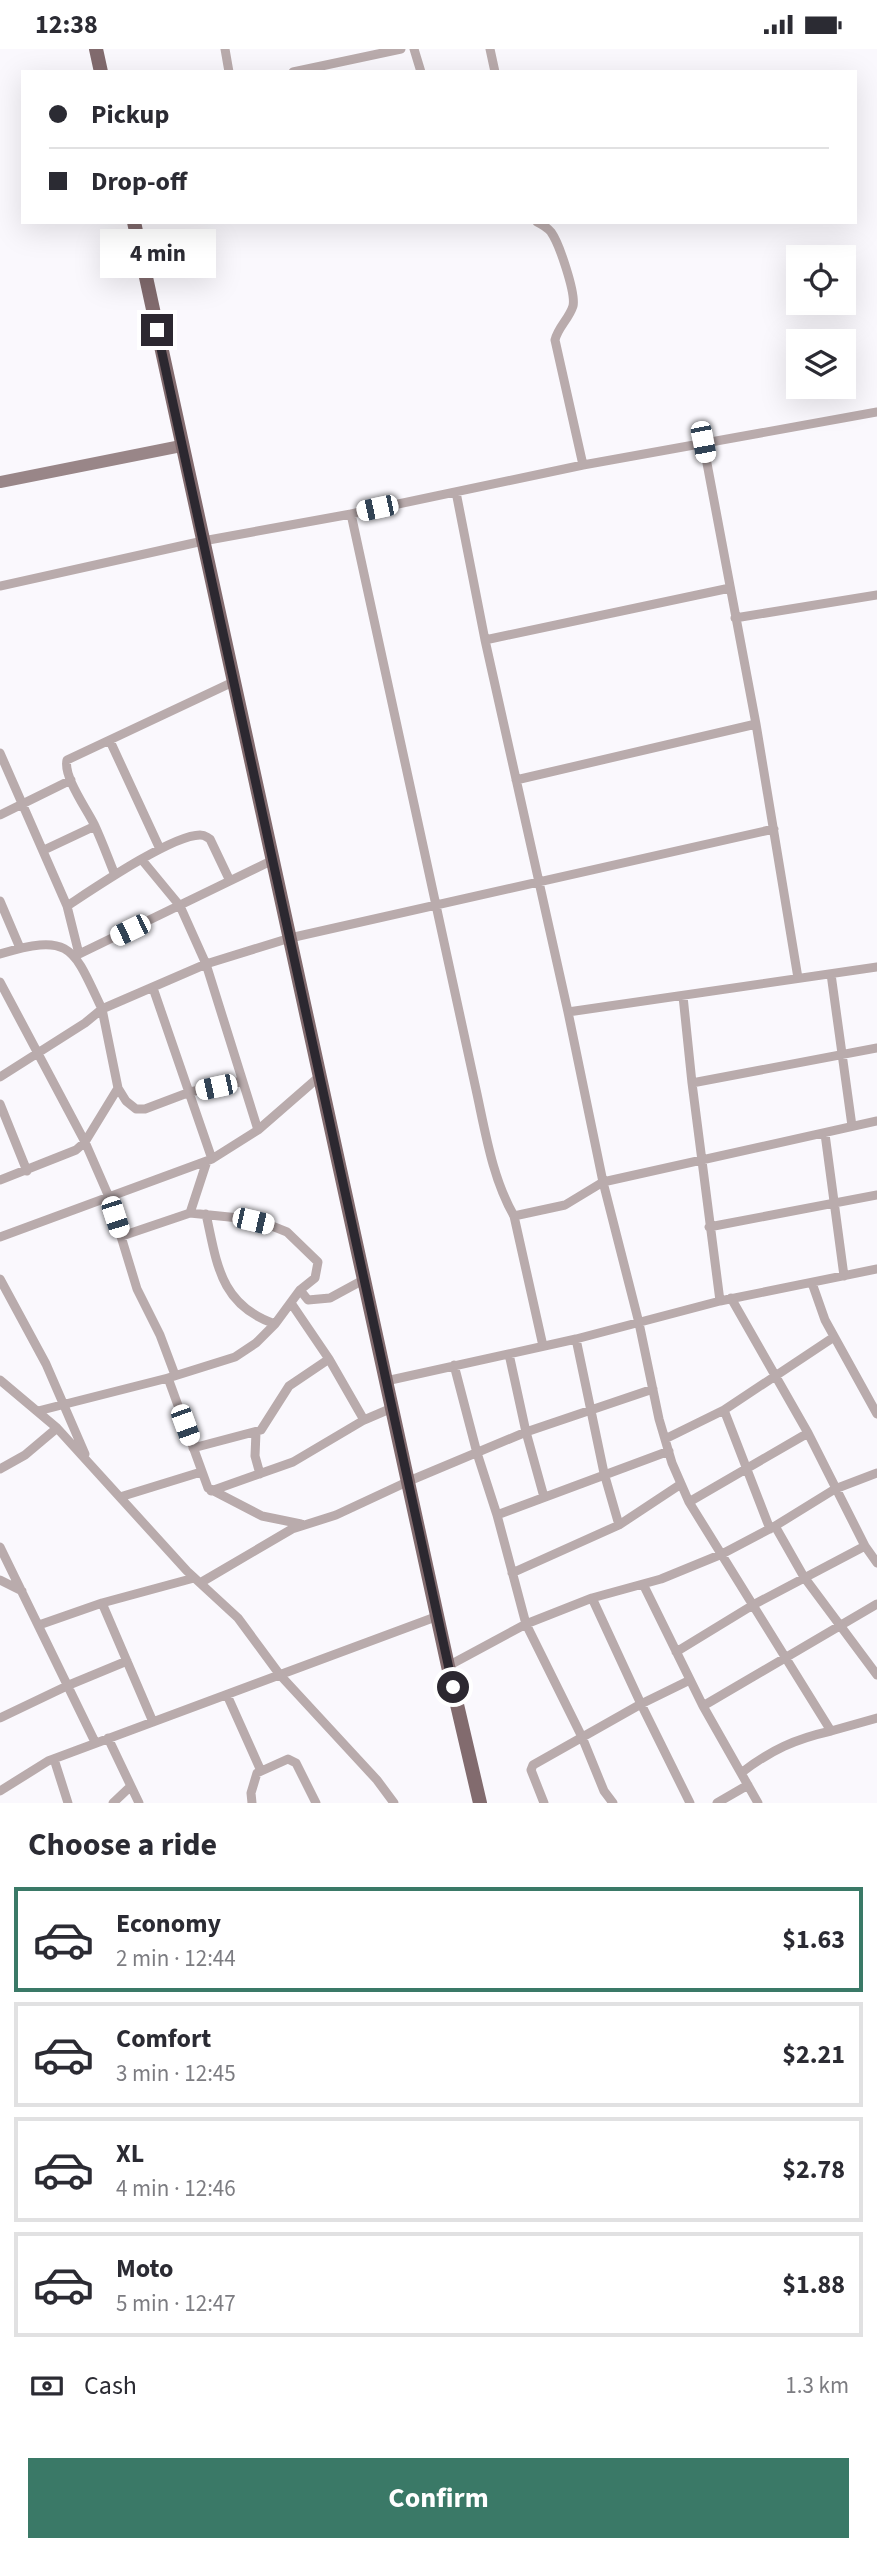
<!DOCTYPE html>
<meta charset="utf-8">
<style>
:root{--surface:#fff;--page:#f2f2f3;--text:#2b2b33;--muted:#7c7c81;--line:#e1e1e2;--accent:#3a7967}
body{margin:0;font-family:"Source Sans 3",sans-serif;background:var(--page);color:var(--text);height:100vh;display:flex;flex-direction:column;font-size:26px;white-space:nowrap}
*{box-sizing:border-box;margin:0}
p{font-size:23px;color:var(--muted)}
.icon{flex:none;width:38px;height:38px;fill:none;stroke:currentColor;stroke-width:2;stroke-linecap:round;stroke-linejoin:round}
.map{position:relative;height:1754px;overflow:hidden}
.side{display:flex;flex-direction:column;background:var(--surface);flex:1}
.side>*{flex:none}
.hud{position:absolute;left:21px;top:21px;width:836px;height:154px;border-radius:0px;box-shadow:0 7px 28px #0002;display:grid;align-content:center;height:154px;padding:0 28px;background:var(--surface)}
.tools{position:absolute;left:786px;top:196px;display:grid;gap:14px}
.tools a{display:grid;place-items:center;width:70px;height:70px;border-radius:0px;background:var(--surface);box-shadow:0 7px 28px #0002;font-size:35px}
.end{position:absolute;width:32px;height:32px;margin:-16px;border:9px solid #2c2830;background:#fff;box-shadow:0 0 0 4px #fff}
.from{border-radius:50%}
.bubble{position:absolute;height:49px;border-radius:0px;background:var(--surface);box-shadow:0 7px 28px #0002;font-size:23px;font-weight:700;line-height:49px;text-align:center}
.car{position:absolute;width:21px;height:42px;margin:-21px -10px;border-radius:9px;box-shadow:0 0 5px 2px #0007;background:linear-gradient(#fff 24%,#345 0 40%,#fff 0 76%,#345 0 86%,#fff 0)}
.hud b{display:flex;align-items:center;gap:24px;height:66px;font-size:26px}
.hud b+b{border-top:2px solid var(--line)}
.hud i{width:18px;height:18px;background:var(--text)}
ul{padding:0;list-style:none}
li{display:flex;align-items:center;gap:21px;height:105px;margin:0 14px 10px;padding:0 14px;border:4px solid var(--line);border-radius:0px}
li div{flex:1}
li b{display:block;font-size:26px}
li em{font-style:normal;font-weight:700}
li.active{border-color:var(--accent)}
li>.icon{width:63px;height:63px;stroke-width:1.5}
h2{padding:0 28px;font-size:32px;line-height:84px}
.pay{display:flex;align-items:center;gap:18px;height:77px;padding:0 28px;font-size:26px}
.pay p{margin-inline-start:auto}
.primary-button{display:flex;gap:14px;margin-top:auto;padding:14px 28px}
.primary-button a{flex:1;height:80px;border-radius:0px;background:var(--accent);color:#fff;font-size:28px;font-weight:700;line-height:80px;text-align:center}
.status{display:flex;justify-content:space-between;align-items:center;height:49px;padding:0 35px;background:var(--surface);direction:ltr}
.status svg{height:19px;fill:currentColor}
.map>svg:first-child{display:block}
</style>
<div class="status"><b>12:38</b><svg viewBox="0 0 49 12"><path d="M0 12V9h3v3zM5 12V6h3v6zM10 12V3h3v9zM15 12V0h3v12zM26 1h20v11H26zM47 4h2v5h-2z"/></svg></div>
<div class="map">
<svg width="877" height="1754" viewBox="0 0 877 1754">
<rect width="100%" height="100%" fill="#faf8fd"/>
<g fill="none" stroke-linecap="round" stroke-linejoin="round">
<path stroke="#b9abac" stroke-width="9" d="M225,0l4,23
M414,0l7,23
M490,0l5,23
M293,23l108,-23
M537,173c6,3 10,5 14,10 8,11 25,61 22,74 -4,13 -15,21 -18,34l28,125
M703,393l53,282 42,254
M456,443l29,148 83,372 309,-45
M351,465l126,580c9,42 16,85 37,122l29,130
M0,537l203,-45 148,-27 232,-49 294,-53
M735,569l142,-23
M485,591l245,-52
M110,692l50,108
M0,704l67,153 12,48
M516,731l240,-56
M0,766l71,-35
M44,801l51,-24
M142,811l38,46 26,58 52,166
M115,826c-7,-17 -13,-34 -21,-51 -8,-16 -31,-48 -27,-64l166,-78
M0,852l20,47
M67,857c26,-17 105,-71 133,-71 5,0 5,1 10,4l20,42
M0,905c72,-22 73,-6 102,55l104,-45 84,-26 484,-109
M75,907l198,-96
M831,925l21,152
M0,933l85,160 24,55 28,92 23,46 15,40
M153,939l59,171
M683,947l9,87 185,-35
M568,963l35,170 36,141 20,96 13,44 17,39 142,229 46,-13
M0,1028l85,-54 17,-14 16,79 -33,54 -9,8 -76,30
M692,1034l28,218
M118,1039l8,13 10,8h9l45,-17 52,-11
M0,1055l27,67
M825,1085l19,142
M190,1164l17,-52
M206,1165c11,50 14,91 69,110
M514,1167l51,-11 38,-23 274,-61
M709,1178l168,-32
M122,1187l68,-23 49,5 28,6 20,8 31,30 -3,16 -15,12
M0,1188l212,-78 46,-29 62,-54
M0,1230l46,85 39,90
M812,1234l13,37 52,94
M731,1249l77,135 57,113 12,17
M291,1254l38,56 35,61
M576,1290l28,134 15,52
M509,1305l17,78 18,65
M454,1316l23,88 20,62 29,109 56,113 22,54 9,12
M168,1329l40,110 54,28 39,8
M0,1331l57,48 130,143 51,47 42,57 97,105 17,23
M386,1332l190,-42 144,-38 157,-32
M724,1361l46,119
M38,1362l130,-33 67,-21 21,-14 19,-19 25,-34 8,10 22,-2 35,-19
M256,1383l-1,24 5,18
M665,1390l59,-29 110,-73
M193,1399l68,-18 28,-44 40,-27
M0,1420l25,-14 32,-27
M211,1442l82,-29 71,-42 28,-12
M120,1448l81,-25
M689,1453l119,-69
M497,1466l172,-64
M775,1477l29,51 73,98
M0,1498l95,195
M512,1524l107,-48 62,-41
M0,1531l22,11
M200,1534l92,-54 44,-14 73,-34 117,-49 127,-43
M643,1535l60,122 55,97
M592,1549l49,106 49,99
M102,1554l51,119
M39,1576l63,-22 92,-25
M676,1603l77,-47 112,-59
M448,1617l78,-42 66,-26 69,-19 61,-25 53,-28 60,-37 42,-16
M227,1646l34,76
M703,1657l174,-102
M0,1669l69,-33 58,-24
M108,1689l31,65
M54,1710l14,44
M741,1724c30,-23 54,-34 90,-42
M0,1742l48,-30 390,-145
M113,1754l18,-17
M252,1754l-1,-10 6,-20 31,-14 8,4 20,40
M544,1754l-13,-33 2,-5 108,-61 49,-24
M717,1754l31,-18"/>
<path stroke="#998688" stroke-width="12" d="M0,433l181,-36"/>
<path stroke="#826b6e" stroke-width="14" d="M96,0l5,23
M134,173l314,1444 32,137"/>
</g>
<g fill="none" stroke-linecap="round" stroke-linejoin="round">
<path stroke="#2c2830" stroke-width="9" d="M157,281l296,1357"/>
</g>
</svg>
<div class="tools">
<a><svg class="icon" aria-label="locate" viewBox="0 0 24 24"><circle cx="12" cy="12" r="6"/><path d="M12 2v4M12 18v4M2 12h4M18 12h4"/></svg></a>
<a><svg class="icon" aria-label="layers" viewBox="0 0 24 24"><path d="M12 4l9 5-9 5-9-5zM3 14l9 5 9-5"/></svg></a>
</div>
<i class="end from" style="left:453px;top:1638px"></i>
<i class="end" style="left:157px;top:281px"></i>
<div class="bubble" style="left:100px;top:180px;width:116px">4 min</div>
<i class="car" style="left:703px;top:393px;rotate:169deg"></i>
<i class="car" style="left:377px;top:459px;rotate:258deg"></i>
<i class="car" style="left:130px;top:881px;rotate:244deg"></i>
<i class="car" style="left:216px;top:1038px;rotate:258deg"></i>
<i class="car" style="left:115px;top:1168px;rotate:162deg"></i>
<i class="car" style="left:253px;top:1172px;rotate:103deg"></i>
<i class="car" style="left:185px;top:1376px;rotate:160deg"></i>
<div class="hud">
<b><i class="from"></i>Pickup</b>
<b><i></i>Drop-off</b>
</div>
</div>
<section class="side">
<h2>Choose a ride</h2>
<ul>
<li class="active"><svg class="icon" aria-label="car" viewBox="0 0 24 24"><path d="M5 17H2v-5l4-1 3-4h7l3 4 3 1v5h-3M9 17h6M6 11h13"/><circle cx="7" cy="17" r="2"/><circle cx="17" cy="17" r="2"/></svg><div><b>Economy</b><p>2 min · 12:44</p></div><em>$1.63</em></li>
<li><svg class="icon" aria-label="car" viewBox="0 0 24 24"><path d="M5 17H2v-5l4-1 3-4h7l3 4 3 1v5h-3M9 17h6M6 11h13"/><circle cx="7" cy="17" r="2"/><circle cx="17" cy="17" r="2"/></svg><div><b>Comfort</b><p>3 min · 12:45</p></div><em>$2.21</em></li>
<li><svg class="icon" aria-label="car" viewBox="0 0 24 24"><path d="M5 17H2v-5l4-1 3-4h7l3 4 3 1v5h-3M9 17h6M6 11h13"/><circle cx="7" cy="17" r="2"/><circle cx="17" cy="17" r="2"/></svg><div><b>XL</b><p>4 min · 12:46</p></div><em>$2.78</em></li>
<li><svg class="icon" aria-label="car" viewBox="0 0 24 24"><path d="M5 17H2v-5l4-1 3-4h7l3 4 3 1v5h-3M9 17h6M6 11h13"/><circle cx="7" cy="17" r="2"/><circle cx="17" cy="17" r="2"/></svg><div><b>Moto</b><p>5 min · 12:47</p></div><em>$1.88</em></li>
</ul>
<div class="pay"><svg class="icon" aria-label="cash" viewBox="0 0 24 24"><path d="M3 7h18v10H3z"/><circle cx="12" cy="12" r="2"/></svg>Cash<p>1.3 km</p></div>
<div class="primary-button"><a>Confirm</a></div>
</section>
